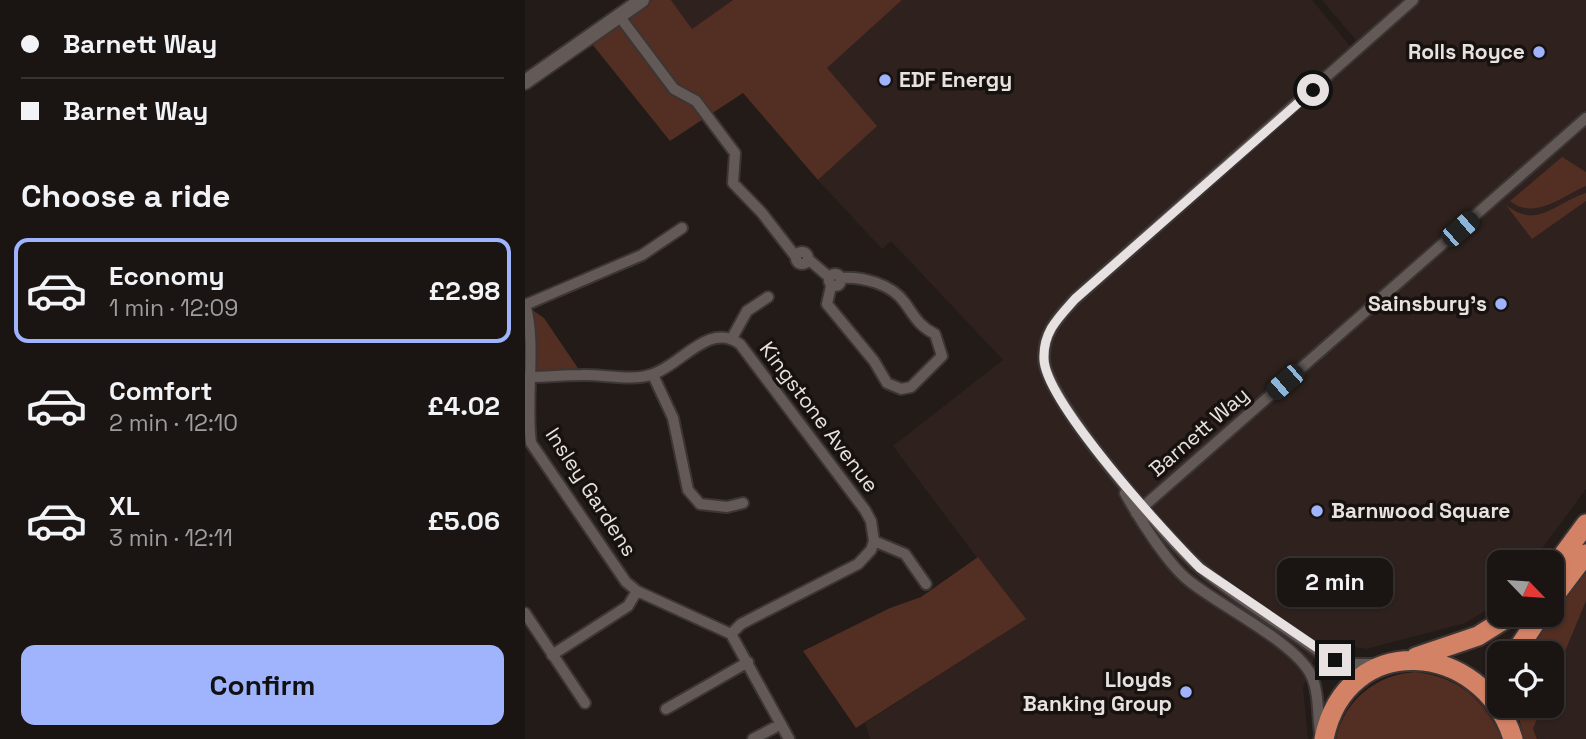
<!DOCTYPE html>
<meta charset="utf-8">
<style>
:root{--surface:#1a1412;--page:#231d1b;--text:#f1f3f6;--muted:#9f9e9f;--line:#383332;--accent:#a0b3fd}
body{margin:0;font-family:"Space Grotesk",sans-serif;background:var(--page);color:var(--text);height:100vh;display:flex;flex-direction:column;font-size:26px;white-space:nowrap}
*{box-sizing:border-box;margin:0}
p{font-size:23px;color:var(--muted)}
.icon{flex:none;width:38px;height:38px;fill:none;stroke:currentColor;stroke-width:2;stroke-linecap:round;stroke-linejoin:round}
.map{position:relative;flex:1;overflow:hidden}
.details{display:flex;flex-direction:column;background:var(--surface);width:525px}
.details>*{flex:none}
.top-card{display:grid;align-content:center;height:154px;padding:0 21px;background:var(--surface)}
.needle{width:46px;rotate:115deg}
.fabs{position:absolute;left:962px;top:550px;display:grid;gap:14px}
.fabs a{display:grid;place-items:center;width:77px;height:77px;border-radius:14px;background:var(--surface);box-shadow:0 2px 5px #0004,0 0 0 2px var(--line);font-size:35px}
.end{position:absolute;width:32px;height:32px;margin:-16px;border:9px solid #e7e2e1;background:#111;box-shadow:0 0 0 4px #111}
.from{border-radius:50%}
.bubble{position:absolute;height:49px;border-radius:14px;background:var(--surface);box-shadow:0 2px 5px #0004,0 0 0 2px var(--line);font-size:23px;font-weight:800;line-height:49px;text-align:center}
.car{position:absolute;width:21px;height:42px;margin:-21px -10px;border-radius:9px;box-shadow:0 0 5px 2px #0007;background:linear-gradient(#222 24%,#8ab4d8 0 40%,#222 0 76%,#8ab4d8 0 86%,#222 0)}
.top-card b{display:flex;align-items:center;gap:24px;height:66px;font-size:26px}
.top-card b+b{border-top:2px solid var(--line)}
.top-card i{width:18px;height:18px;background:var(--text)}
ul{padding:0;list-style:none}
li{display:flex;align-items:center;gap:21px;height:105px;margin:0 14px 10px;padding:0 7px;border:4px solid transparent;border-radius:14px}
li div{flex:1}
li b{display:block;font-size:26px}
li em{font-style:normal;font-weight:800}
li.on{border-color:var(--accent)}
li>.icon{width:63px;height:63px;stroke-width:1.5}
h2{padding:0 21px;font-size:32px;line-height:84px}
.primary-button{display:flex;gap:14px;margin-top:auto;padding:14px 21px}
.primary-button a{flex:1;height:80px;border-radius:14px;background:var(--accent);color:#111;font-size:28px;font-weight:800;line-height:80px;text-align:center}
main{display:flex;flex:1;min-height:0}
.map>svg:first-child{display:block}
</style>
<main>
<section class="details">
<div class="top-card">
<b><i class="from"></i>Barnett Way</b>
<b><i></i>Barnet Way</b>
</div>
<h2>Choose a ride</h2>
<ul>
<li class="on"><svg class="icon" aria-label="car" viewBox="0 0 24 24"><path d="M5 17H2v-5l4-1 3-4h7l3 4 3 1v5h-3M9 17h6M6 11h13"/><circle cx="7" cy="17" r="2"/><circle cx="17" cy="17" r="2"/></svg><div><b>Economy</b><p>1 min · 12:09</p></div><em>£2.98</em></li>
<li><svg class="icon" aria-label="car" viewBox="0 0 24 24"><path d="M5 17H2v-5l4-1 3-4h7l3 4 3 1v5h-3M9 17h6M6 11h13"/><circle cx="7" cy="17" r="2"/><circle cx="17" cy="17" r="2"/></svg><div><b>Comfort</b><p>2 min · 12:10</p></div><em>£4.02</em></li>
<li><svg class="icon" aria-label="car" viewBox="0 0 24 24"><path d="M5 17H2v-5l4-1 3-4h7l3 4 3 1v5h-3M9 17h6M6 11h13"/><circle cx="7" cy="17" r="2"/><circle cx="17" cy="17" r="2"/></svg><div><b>XL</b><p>3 min · 12:11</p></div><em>£5.06</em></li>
</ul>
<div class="primary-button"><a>Confirm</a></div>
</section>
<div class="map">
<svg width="1061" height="739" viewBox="0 0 1061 739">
<rect width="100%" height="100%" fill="#221b18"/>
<path fill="#2f221e" d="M146,0h62l-41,29z
M377,0h410l38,46 6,-6 -34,-40h264v489l-54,73h-32v38l-4,4 -31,19 -99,26 -38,-7 -14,16 -11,30 5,51h-438l-5,-16 159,-103 -131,-174 110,-86 -112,-119 -9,8 -64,-69 58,-54 -49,-58z
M1061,601v138h-49l-4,-10 10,-24h9v-22z"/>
<path fill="#532e22" d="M127,0h19l21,29 41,-29h169l-75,68 50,58 -59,54 -75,-87 -73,48 -78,-97z
M1037,157l24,15v14c-24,10 -51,35 -76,15z
M1061,193v8l-54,38 -26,-34c32,25 48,-2 80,-12z
M0,305l19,13 40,59 -58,-1 5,67 -6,-5z
M453,557l48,62 -170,109 -53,-77 87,-43 31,-11z
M1061,564v37l-34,82v-30h-30z
M891,672c43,5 69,28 86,67h-166c8,-39 41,-65 80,-67z
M991,705h27l-10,24 4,10h-13z"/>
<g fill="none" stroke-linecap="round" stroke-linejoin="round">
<defs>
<path id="minor" d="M95,17l54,72 22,12 39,52 -2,30 29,30 34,44
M271 258a6 6 0 1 1 12 0a6 6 0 1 1-12 0Z
M283,259l21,18
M304 280a6 6 0 1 1 12 0a6 6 0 1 1-12 0Z
M306,286l-4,18 47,57 13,22 14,6 10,-2 31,-31 -7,-22c-16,-8 -20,-17 -30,-31 -13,-19 -43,-27 -65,-25
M0,304c12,39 0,95 6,139l95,139 11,9 94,43 58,105
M0,305l117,-50 40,-27
M207,338l15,-27 21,-14
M128,375l20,43 15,72 12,14 27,3 16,-4
M3,377c18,0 36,-2 54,-2 22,-1 50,7 71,-1 28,-9 56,-53 87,-30l125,166 6,11 3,20 31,13 21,30
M600,493c13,24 42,70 63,87 30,25 107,62 123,95 9,18 6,45 10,64
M611,513l450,-395
M0,613l60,90
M206,634l10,-10 117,-60 13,-14 3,-9
M27,655l76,-49 9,-15
M851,664h-32l-18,-7c-41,-31 -88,-57 -127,-90 -33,-28 -155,-170 -155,-208 -1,-27 14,-41 31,-60l338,-299
M141,709l82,-47
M228,739l28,-15"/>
<path id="tertiary" d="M0,82l117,-82"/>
<path id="trunk" d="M1027,570l34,-46
M1027,599l34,-45
M990,653l26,-39
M891,657l62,-21 35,-22
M799,739c22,-110 159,-99 189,0"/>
</defs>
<use href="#minor" stroke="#3b3635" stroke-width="14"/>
<use href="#tertiary" stroke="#3b3635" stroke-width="18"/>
<use href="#trunk" stroke="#3b3635" stroke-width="23"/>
<use href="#minor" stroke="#635a57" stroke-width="10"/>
<use href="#tertiary" stroke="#635a57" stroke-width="14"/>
<use href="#trunk" stroke="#d48266" stroke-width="19"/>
</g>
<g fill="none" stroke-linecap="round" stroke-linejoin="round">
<path stroke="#e7e2e1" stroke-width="9" d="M788,90l-238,209c-17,19 -32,33 -31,60 1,43 122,175 156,209l135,92"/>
</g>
<g fill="#a0b3fd" stroke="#18120f" stroke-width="2.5">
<circle cx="1014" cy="52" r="7"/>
<circle cx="360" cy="80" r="7"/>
<circle cx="976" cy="304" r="7"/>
<circle cx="792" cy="511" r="7"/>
<circle cx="661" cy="692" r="7"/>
</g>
<g text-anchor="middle" stroke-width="7" stroke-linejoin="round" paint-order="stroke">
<g font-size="21" font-weight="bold" fill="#e7e2e1" stroke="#18120f" text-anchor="end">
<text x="1000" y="59">Rolls Royce</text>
<text x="374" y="87" text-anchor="start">EDF Energy</text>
<text x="962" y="311">Sainsbury's</text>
<text x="806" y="518" text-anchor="start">Barnwood Square</text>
<text x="647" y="687">Lloyds<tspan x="647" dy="24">Banking Group</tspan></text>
</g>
<g font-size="21" fill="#e7e2e1" stroke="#18120f">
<text transform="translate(294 417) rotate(53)" y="7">Kingstone Avenue</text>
<text transform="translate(674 432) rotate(-41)" y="7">Barnett Way</text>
<text transform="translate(66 492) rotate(57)" y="7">Insley Gardens</text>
</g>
</g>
</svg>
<div class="fabs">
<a><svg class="needle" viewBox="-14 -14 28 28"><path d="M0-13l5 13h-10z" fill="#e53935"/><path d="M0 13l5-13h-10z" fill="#9f9e9f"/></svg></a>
<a><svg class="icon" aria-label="locate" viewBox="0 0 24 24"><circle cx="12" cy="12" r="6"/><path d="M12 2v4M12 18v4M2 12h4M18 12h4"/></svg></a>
</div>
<i class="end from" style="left:788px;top:90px"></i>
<i class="end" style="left:810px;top:660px"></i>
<div class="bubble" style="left:752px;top:558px;width:116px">2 min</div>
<i class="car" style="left:935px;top:229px;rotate:49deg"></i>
<i class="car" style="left:760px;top:382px;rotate:229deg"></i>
</div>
</main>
